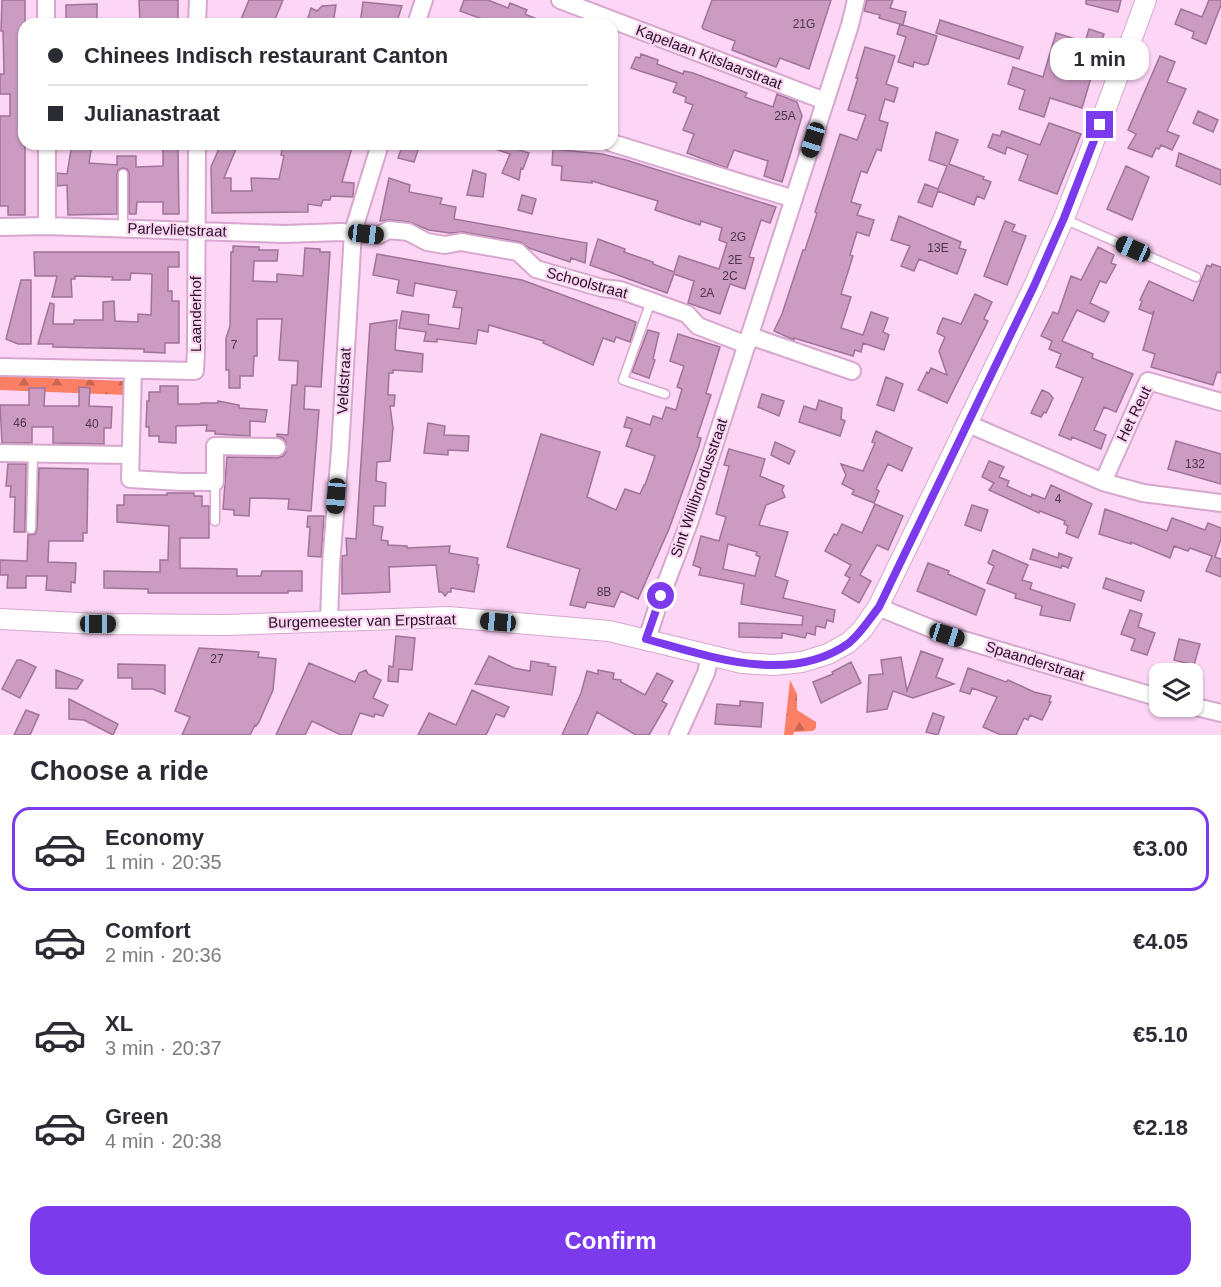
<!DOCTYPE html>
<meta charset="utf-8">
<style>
:root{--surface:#fff;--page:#f7f7f7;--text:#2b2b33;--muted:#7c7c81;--line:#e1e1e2;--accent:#7c3aed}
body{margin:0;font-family:Arial,sans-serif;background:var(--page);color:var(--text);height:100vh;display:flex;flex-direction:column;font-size:22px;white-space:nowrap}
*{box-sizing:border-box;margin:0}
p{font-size:20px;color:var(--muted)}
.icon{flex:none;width:33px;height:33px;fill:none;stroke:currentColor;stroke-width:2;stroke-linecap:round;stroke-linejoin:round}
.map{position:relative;height:735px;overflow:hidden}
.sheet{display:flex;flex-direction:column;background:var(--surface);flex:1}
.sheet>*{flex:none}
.top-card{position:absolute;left:18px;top:18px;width:600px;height:132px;border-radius:18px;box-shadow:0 2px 4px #0004;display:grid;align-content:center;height:132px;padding:0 30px;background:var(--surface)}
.fabs{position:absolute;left:1149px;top:663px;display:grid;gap:12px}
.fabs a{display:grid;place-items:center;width:54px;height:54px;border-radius:12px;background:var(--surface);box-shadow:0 2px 4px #0004;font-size:30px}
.end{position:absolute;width:27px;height:27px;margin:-14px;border:8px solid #7c3aed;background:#fff;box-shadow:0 0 0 3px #fff}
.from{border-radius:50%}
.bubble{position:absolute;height:42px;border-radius:18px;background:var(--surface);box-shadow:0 2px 4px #0004;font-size:20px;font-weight:800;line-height:42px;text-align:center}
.car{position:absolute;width:18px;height:36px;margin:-18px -9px;border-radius:8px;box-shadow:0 0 4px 2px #0007;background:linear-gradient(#222 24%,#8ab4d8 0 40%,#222 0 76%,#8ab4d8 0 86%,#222 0)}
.top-card b{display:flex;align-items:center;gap:21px;height:57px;font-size:22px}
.top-card b+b{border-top:2px solid var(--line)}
.top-card i{width:15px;height:15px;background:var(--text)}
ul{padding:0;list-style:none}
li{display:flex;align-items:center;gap:18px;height:84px;margin:0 12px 9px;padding:0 18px;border:3px solid transparent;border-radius:18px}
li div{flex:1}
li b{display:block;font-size:22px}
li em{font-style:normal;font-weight:800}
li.active{border-color:var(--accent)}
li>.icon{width:54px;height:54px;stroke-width:1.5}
h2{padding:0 30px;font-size:27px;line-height:72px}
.cta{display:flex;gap:12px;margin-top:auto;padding:12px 30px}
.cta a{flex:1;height:69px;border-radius:18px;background:var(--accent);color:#fff;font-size:24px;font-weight:800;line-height:69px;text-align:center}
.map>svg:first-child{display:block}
</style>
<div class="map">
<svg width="1221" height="735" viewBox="0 0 1221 735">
<defs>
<pattern id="forest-firs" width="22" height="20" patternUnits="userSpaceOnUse" patternTransform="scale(1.5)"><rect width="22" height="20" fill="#fa7f65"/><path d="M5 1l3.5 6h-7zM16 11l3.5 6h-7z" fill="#ca6753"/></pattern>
</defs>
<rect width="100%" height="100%" fill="#fdd5f5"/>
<path fill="url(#forest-firs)" d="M0,376l123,5 3,4v10l-126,-5z
M790,680l7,14v16l19,12v6l-3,3 -19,1 -1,3h-9z"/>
<path fill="#cb9bc2" stroke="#a07398" stroke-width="1.5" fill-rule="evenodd" d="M2,0h23v215h-17v-9h-8v-90h10v-22h-10v-20h4l-1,-43h-2z
M139,0h39v24h-38z
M249,0h34l-10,24h-34z
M464,0h24l20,8 2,-5 17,7 -2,4 23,10h-61l1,-3 -28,-10z
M712,0h119l-22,69 -29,-11 -4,9 -44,-17 3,-9 -32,-12 -1,-2z
M867,0h26l-3,8 16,4 -3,13 -24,-7 1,-3 -16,-4z
M1086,0h35l-3,12 -32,-8z
M1209,0h12v5l-15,39 -14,-6 2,-6 -19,-8 6,-15 21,8z
M363,2l39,4 -6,18h-36z
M97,4v16l-31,1v-16z
M336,5l-3,19h-27l5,-16 6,3 5,-5z
M940,20l83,27 -4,12 -83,-26z
M900,24l37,12 -9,28 -4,1 -10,-3 -1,5 -15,-5 8,-25 -9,-3z
M1089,29l15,5 -22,74 -32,-10 -6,19 -25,-8 6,-19 -17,-6 5,-17 30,10 13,-44 29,9z
M865,47l30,9 -9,28 12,4 -4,14 -9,-3 -6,21 9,3 -7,28 -4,-2 -10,24 -6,-2 -10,31 10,3 -4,10 17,5 -5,16 -12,-4 -7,23 3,1 -12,38 10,3 -10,31 22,7 8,-23 17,6 -5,14 6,3 -5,15 -21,-7 -2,9 -6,-2 -2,6 -59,-18v2l-20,-9 8,-17 21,-64h2l12,-37 -2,-1 25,-78 17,6 9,-25 -18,-5 10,-32h-2z
M641,54l17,6 -1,4 26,10 1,-3 9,2 54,20 -2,4 28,10 4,-13 20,8 5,14 -20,66 -18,-6 4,-15 -34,-11 -7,18 -40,-15 7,-19 -11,-4 10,-25 -8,-3 1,-5 -13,-5 4,-9 -46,-15 5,-11 4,1z
M1160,56l15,6 -8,20 19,7 -19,42 12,5 -7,14 -11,-5 -2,4 -3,-1 -4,9 -24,-9 8,-14 -8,-4z
M1198,111l20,9 -5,12 -20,-9z
M1049,123l32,11 -24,60 -38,-14 9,-25 -21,-8 -2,7 -17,-7 5,-13 7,2 2,-5 38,14z
M936,132l22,8 -9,24 35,13 -1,2 8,3 -7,17 -7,-3 -3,9 -36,-14 -6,16 -14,-5 7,-18 13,5 9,-23 -18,-6z
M72,144h20l-3,19 28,2v-9h19v11l27,-1v-17h15l1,65h-16v-12h-26l-1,12h-7v-41l-2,-4 -5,-1 -4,2 -1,4v40l-49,1 -1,-30 -10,1v-13l10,1z
M221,144h17l-14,34h7v13h21l-1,-13 28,1 5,-23 -3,-1 2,-11h70l-11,38 12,1 -1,14 -22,-1 -1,4h-7l-2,6 -13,-2v8l-96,1 -1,-46z
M403,144h17l-6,18 -16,-4z
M487,144h34l-2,6 10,3 -6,16 -2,-1 -2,12 -17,-7 8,-19 -24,-8z
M553,149l49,5 24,6 150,47 -6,16 -9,-3 -12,37 5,1 -9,31 -15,-5 -10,30 -32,-11 6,-22 -20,-7 -7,19 -77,-28 8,-26 27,10 -1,3 29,10v2l21,8 5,-16 40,13 8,-26 -8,-3 3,-12 -21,-7 -1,4 -45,-15 3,-9 -66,-20v2l-31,-3 1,-14 -10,-1z
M1179,153l42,17v15l-45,-19z
M1126,166l23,11 -17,43 -25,-11z
M473,170l13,4 -3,23 -16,-2z
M389,178l21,7 -1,7 33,6 -2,6 16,3 -2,12 133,24 -2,20 -14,-5 -1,4 -41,-14 -9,-6 -57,-10 -13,1 -21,-3 -20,-8 -19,-2 -10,1z
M522,195l14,4 -4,15 -14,-4z
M899,216l62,26 -2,6 7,2 -9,24 -38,-15 -5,12 -13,-5 9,-20 -19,-6z
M1005,221l10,4 -3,6 14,5 -19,49 -23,-9z
M233,246l26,1v3h19l-1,11h-23l-1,20 24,1v-8l26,2 2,-28 15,1v3h10l-9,135 -16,-1 -1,23 15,1 -8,101 -23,-2 1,-10 -39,-1 -1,18 -15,-1v-5l-11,-1 4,-52 50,1 6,-2 3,-4v-10l-3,-4 -6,-2v-2l11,1 4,-50h5l1,-24 -19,-1 3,-41h-25v37h-3l-1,20h-13v12h-11v-18h-3v-32l4,-12 1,-74h2z
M1098,247l16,8 -3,8 5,2 -10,18 -6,-2 -10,22 19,9 -5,10 -27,-12 -15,31 31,13 -1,4 41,16 -17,38 -12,-5 -10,23 12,5 -5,14 -29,-12 -1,3 -12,-5 24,-57 -27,-11 5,-13 -12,-5 3,-8 -11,-5 12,-24 5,2 13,-38 10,4z
M34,252h145v15h-11v24h4v10h7v42h-14v10l-21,-1v-3l-91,-2v-3h-15l12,-41 4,1 -1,20h21v-4h29v-18l11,-1 1,20 23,1v-8l13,1 1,-41 -21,-1 -1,7h-18l1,-3 -38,-1v3h-4l1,18h-20l5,-21h-22z
M377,254l145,26 114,42 -1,4 -5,16 -14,-5 -2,5 -11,-4 -10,27 -50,-22 1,-2 -55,-16 -1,7 -10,-2 -2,14 -39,-5v3l-13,-1 2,-9 -27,-4 3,-17 27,4 -1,9 31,5 3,-21 -9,-1 4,-16 -42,-8 -2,13 -16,-3 2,-13 -26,-5z
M1212,264l9,3v106l-4,-1 -4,13 -62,-18 4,-13 -12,-4 11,-39 -2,3 -13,-5 3,-8 -2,-1 9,-19 44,20 14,-36 4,2z
M21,280h10v64h-13l-12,-5z
M975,294l17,8 -8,17 4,2 -41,82 -29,-13 9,-18 2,1 2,-5 16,7 -8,-24 6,-14 -8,-4 2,-6 4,-9 18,6z
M397,320l-2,30 28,4 -1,18 -29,-2v3h-4l-1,22h7l-1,11h-4l3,22 -3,33 -13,1 -1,19 10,2 -1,23h-11l-1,19 10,2 -2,13 7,1v4l19,1v2l43,-2 -1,7 29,5 -1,6 2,1 -5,27 -23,-4v4h-3l-3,4 -3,-4h-3l-3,-27 -47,2 1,25 -48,2v-38l5,-1 -1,-17 10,1 14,-215z
M648,330l11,3 -6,26 2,1 -6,18 -17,-6z
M678,334l42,13 -14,46 5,2 -14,42 4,1 -2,8 -30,83 -31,70 -17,-8 -7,16 -27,-5 -2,6 -15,-3 10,-36 -73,-22 34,-113 59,18 -13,45 29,13 9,-21 15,5 4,-9h1l10,-29 -29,-10 6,-17 -8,-2 3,-10 23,8 3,-9 9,3 4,-12 10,3 6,-21 -5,-2 7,-21 -14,-5z
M886,377l17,7 -9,27 -17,-6z
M160,386h18v18h22l1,-1h17v-2l21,4v3l28,2 -2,12 -15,-1v15l-35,-2v-3h-9l1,-6 -31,1v17l-17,-1v-6h-10v-9h-3l1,-26h2v-9h11z
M79,387l11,1 -1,18 23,1 -1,21h-7v16l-51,-1v-16h-21v16h-30l-2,-38h29v-17h16l-1,18h35z
M1042,390l7,3 4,5 -7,15 -2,-1 -3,5 -10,-4z
M762,394l22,7 -5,15 -21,-9z
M819,400l23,8 -1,11 4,2 -5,15 -41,-14 5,-16 12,4z
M428,423l17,3 -1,9 25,1 -1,15 -20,-1v5l-24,-2z
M876,431l36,17 -10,23 -14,-7 -12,25 3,2 -5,12 -22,-9 2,-4 -12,-6 4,-9 -5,-11 22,7 12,-28 -3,-1z
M1176,441l45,13v30l-53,-15z
M775,442l20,9 -6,13 -18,-9z
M729,449l36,10 -5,17 24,10 -2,4 3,7 -19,8 -7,20 29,7 -13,44 13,5 -5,17 52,12 -2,12 -6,-2 -2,8 -9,-2 -1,9 -8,-2 -2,5 -23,-5v5l-43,-1v-14l63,2 1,-9 -62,-12 3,-20 -45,-9 2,-7 -8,-3 8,-29 18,5 7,-24 -10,-3 13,-48 -5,-1zM728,544l29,8 -1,3 4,2 -5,19 -32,-7z
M989,461l15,6 -5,10 10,4 -2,5 24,11 1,-3 13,5 6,-14 41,19 -14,34 -12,-5 2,-7 -4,-2 1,-3 -25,-10 -1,2 -50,-23 5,-7 -12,-6z
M8,464h18l-1,68h-11l1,-35h-5l1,-11h-5z
M39,468l49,1 -1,64h-4v8h-34l-1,21 28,1 -1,20 -4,-1v10l-25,-2 1,-14h-21v12h-19l1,-13h-8v-15l27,1 1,-26 7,-1 2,-5z
M167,493h27v3h8v10h7v32h-29v30l57,1v7h24l1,-5h40v20h-14v2h-140v-4l-44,-1v-17l56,1v-12h8l1,-34 -52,-4v-17h7v-10h43z
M875,504l28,12 -15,34 -11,-5 -17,30 11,6 -12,22 -17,-10 8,-15 -5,-3 6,-10 -26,-14 9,-17 3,1 5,-11 20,9z
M972,505l16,5 -7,21 -16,-6z
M1105,509l62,22 5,-13 33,12 3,-7 13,5v11l-6,18 6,2v18l-15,-6 6,-15 -22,-8 -2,3 -14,-5 -4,12 -39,-16v2l-32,-10z
M308,516h16l-3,41 -13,-1 2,-29h-3z
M1033,549l25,9 1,-5 13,5 -4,10 -6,-3 -1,3 -31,-9z
M993,550l35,15 -6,15 10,3 -2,6 45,15 -5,17 -30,-6 2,-9 -27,-8 1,-4 -29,-11 7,-17 -6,-3z
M928,563l21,8 -1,3 37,16 -9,25 -59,-24z
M1106,578l38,13 -3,10 -38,-13z
M1130,610l12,4 -4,13 17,6 -8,22 -16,-5 4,-11 -14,-5z
M396,636l19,2 -3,32 -13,-1 -1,13 -10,-1 1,-15 4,1z
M1179,639l21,5 -6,21 -20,-5z
M199,648l60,4 -1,5 18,2 -3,31 -14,32 -3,4 -1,-1 -5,10h-68l8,-18 -15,-6z
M921,651l22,8 -7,18 18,7 -41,14 -20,-7 -6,18 -20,3 2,-37 14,-1 -2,-14 20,-3 6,34z
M489,656l25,12 16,3 1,-10 18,3 -1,2 8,1 -4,28 -77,-11z
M17,660h4l15,7 -16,31 -18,-9z
M851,662l10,21 -40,20 -8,-21 20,-8 -1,-2z
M309,663l46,19 4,-9 7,-3 2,4 13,6 -8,18 15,7 -5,11 -8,-2 -1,3 -14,-4 -9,22h-10l-29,-14 -7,14h-29z
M118,664l47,1v29l-12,-5h-21v-11h-14z
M968,668l38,14 2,-2 26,12 17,4 -2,6h2l-9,18 -12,-5 -2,5 -4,-2 -8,17h-15l-18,-8 14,-30 -25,-9 -2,6 -10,-3z
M56,670l27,10 -6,9 -21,-1z
M598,670l16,3 -1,6 8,1v2l24,13 12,-22 16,8 -11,20 5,3 -18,31h-13l-39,-23 -10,23h-25l19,-42 6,-22 11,3z
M472,690l37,17 -5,10 -8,-3 -10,21h-68l11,-22 27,12z
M69,699l49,25 -5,11 -29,-15 -15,-1z
M740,701l23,2 -2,24 -46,-3 2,-20 23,2z
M26,710l13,5 -9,20h-16z
M933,713l11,4 -6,18 -12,-3z"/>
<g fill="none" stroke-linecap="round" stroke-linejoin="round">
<defs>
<path id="service" d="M123,174v54
M1064,219l132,58
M651,301l-28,79 42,14
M215,482v39
M31,529l2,-75"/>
<path id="minor" d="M46,0v24
M560,0l265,101
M197,24l1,-24
M416,24l8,-24
M612,143l182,56
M47,144v82
M0,227l47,-1 238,8 56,-2 38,3 10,-5 19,2 19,10 18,3 16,-3 57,10 18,17 66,19 18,2 67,24 11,12 49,19
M750,336l102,35
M0,367l195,4 1,-21 1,-206
M133,370l-3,109 52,3h33v-36l62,1
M966,423l137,59 40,11 78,10
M0,453l131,2
M1103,482l45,-101 73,21
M878,607l69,28 213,63
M329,621l2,-56 9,-115 13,-218 27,-88
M647,639l14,-43 28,-73 161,-498 6,-25
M1192,706l29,7
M678,735l28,-62 4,-17"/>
<path id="tertiary" d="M0,619l98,5 128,1 222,-8 161,14 133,32 32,2 28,-3 26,-8 20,-11 14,-13 16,-23 156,-321 30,-68 21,-53 61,-165"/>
</defs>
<use href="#service" stroke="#d7a7ce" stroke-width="11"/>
<use href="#minor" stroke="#d7a7ce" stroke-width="20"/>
<use href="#tertiary" stroke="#d7a7ce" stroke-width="22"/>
<use href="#service" stroke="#fff" stroke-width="8"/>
<use href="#minor" stroke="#fff" stroke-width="16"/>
<use href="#tertiary" stroke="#fff" stroke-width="20"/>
</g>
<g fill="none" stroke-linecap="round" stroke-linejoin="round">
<path stroke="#7c3aed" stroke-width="8" d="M661,596l-15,43c63,17 143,47 203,4 12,-10 20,-23 30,-36l155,-321 30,-68 36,-93"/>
</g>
<g text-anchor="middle" stroke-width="4.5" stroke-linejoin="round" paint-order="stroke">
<g font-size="12" fill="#4e364b">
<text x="804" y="28">21G</text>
<text x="785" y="120">25A</text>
<text x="738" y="241">2G</text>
<text x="938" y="252">13E</text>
<text x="735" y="264">2E</text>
<text x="730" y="280">2C</text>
<text x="707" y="297">2A</text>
<text x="234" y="349">7</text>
<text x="20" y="427">46</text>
<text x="92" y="428">40</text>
<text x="1195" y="468">132</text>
<text x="1058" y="503">4</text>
<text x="604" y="596">8B</text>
<text x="217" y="663">27</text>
</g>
<g font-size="15" fill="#251423" stroke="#fdd5f5">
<text transform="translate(709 57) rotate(21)" y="5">Kapelaan Kitslaarstraat</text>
<text transform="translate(177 230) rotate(2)" y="5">Parlevlietstraat</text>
<text transform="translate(587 283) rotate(15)" y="5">Schoolstraat</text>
<text transform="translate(196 314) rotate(-90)" y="5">Laanderhof</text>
<text transform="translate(344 381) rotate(-87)" y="5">Veldstraat</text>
<text transform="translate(1134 414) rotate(-64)" y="5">Het Reut</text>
<text transform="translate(699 488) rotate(-71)" y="5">Sint Willibrordusstraat</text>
<text transform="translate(362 621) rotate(-1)" y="5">Burgemeester van Erpstraat</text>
<text transform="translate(1035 661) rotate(17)" y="5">Spaanderstraat</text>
</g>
</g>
</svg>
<div class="fabs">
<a><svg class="icon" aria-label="layers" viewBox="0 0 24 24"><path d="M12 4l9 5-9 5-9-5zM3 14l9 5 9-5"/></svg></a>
</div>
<i class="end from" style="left:661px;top:596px"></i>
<i class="end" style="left:1100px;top:125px"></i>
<div class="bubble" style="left:1050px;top:38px;width:99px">1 min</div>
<i class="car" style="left:813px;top:140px;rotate:197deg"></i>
<i class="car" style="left:366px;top:234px;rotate:97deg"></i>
<i class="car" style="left:1133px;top:249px;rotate:294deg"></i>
<i class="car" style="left:336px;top:496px;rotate:185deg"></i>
<i class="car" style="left:498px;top:622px;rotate:275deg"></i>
<i class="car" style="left:98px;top:624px;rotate:90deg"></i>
<i class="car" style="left:947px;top:635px;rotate:107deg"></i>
<div class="top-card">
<b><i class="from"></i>Chinees Indisch restaurant Canton</b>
<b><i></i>Julianastraat</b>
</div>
</div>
<section class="sheet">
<h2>Choose a ride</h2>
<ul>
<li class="active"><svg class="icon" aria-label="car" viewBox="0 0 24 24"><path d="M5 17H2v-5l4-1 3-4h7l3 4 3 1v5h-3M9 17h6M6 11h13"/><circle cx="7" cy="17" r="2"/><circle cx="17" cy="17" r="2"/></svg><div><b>Economy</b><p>1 min · 20:35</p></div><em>€3.00</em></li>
<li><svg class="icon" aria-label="car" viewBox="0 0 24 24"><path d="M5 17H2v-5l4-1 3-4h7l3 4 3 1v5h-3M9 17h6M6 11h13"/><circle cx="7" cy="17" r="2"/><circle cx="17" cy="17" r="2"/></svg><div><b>Comfort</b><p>2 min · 20:36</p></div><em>€4.05</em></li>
<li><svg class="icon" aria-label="car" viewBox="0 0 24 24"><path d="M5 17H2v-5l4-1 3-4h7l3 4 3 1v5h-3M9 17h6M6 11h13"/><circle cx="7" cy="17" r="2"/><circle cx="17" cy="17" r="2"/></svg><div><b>XL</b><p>3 min · 20:37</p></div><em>€5.10</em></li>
<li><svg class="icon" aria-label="car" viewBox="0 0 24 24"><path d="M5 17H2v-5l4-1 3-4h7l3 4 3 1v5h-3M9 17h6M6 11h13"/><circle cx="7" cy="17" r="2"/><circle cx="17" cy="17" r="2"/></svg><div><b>Green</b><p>4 min · 20:38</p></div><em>€2.18</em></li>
</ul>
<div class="cta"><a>Confirm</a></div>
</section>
